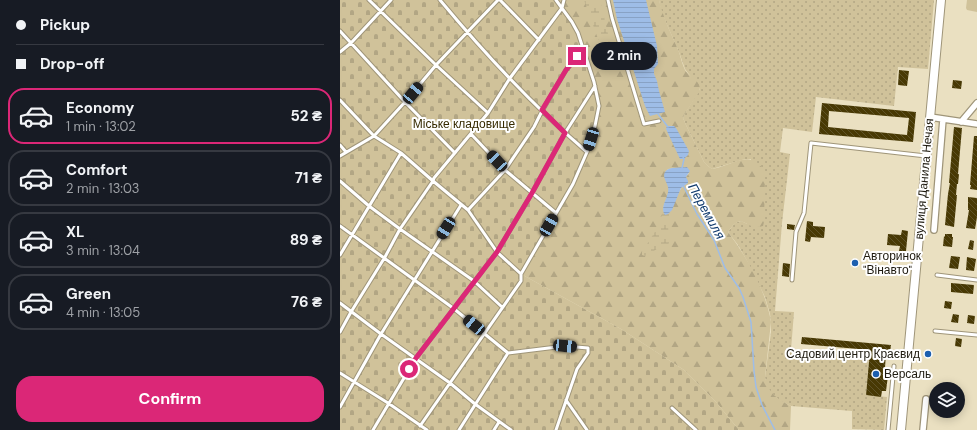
<!DOCTYPE html>
<meta charset="utf-8">
<style>
:root{--surface:#171b24;--page:#20242c;--text:#f1f3f6;--muted:#9ea1a6;--line:#363941;--accent:#db2777}
body{margin:0;font-family:"DM Sans",sans-serif;background:var(--page);color:var(--text);height:100vh;display:flex;flex-direction:column;font-size:15px;white-space:nowrap}
*{box-sizing:border-box;margin:0}
p{font-size:13px;color:var(--muted)}
.icon{flex:none;width:22px;height:22px;fill:none;stroke:currentColor;stroke-width:2;stroke-linecap:round;stroke-linejoin:round}
.map{position:relative;flex:1;overflow:hidden}
.details{display:flex;flex-direction:column;background:var(--surface);width:340px}
.details>*{flex:none}
.banner{display:grid;align-content:center;height:88px;padding:0 16px;background:var(--surface)}
.fabs{position:absolute;left:589px;top:382px;display:grid;gap:8px}
.fabs a{display:grid;place-items:center;width:36px;height:36px;border-radius:50%;background:var(--surface);box-shadow:0 2px 10px #0003;font-size:20px}
.end{position:absolute;width:18px;height:18px;margin:-9px;border:5px solid #db2777;background:#fff;box-shadow:0 0 0 2px #fff}
.from{border-radius:50%}
.bubble{position:absolute;height:28px;border-radius:14px;background:var(--surface);box-shadow:0 2px 10px #0003;font-size:13px;font-weight:700;line-height:28px;text-align:center}
.car{position:absolute;width:12px;height:24px;margin:-12px -6px;border-radius:5px;box-shadow:0 0 3px 1px #0007;background:linear-gradient(#222 24%,#8ab4d8 0 40%,#222 0 76%,#8ab4d8 0 86%,#222 0)}
.banner b{display:flex;align-items:center;gap:14px;height:38px;font-size:15px}
.banner b+b{border-top:1px solid var(--line)}
.banner i{width:10px;height:10px;background:var(--text)}
ul{padding:0;list-style:none}
li{display:flex;align-items:center;gap:12px;height:56px;margin:0 8px 6px;padding:0 8px;border:2px solid var(--line);border-radius:16px}
li div{flex:1}
li b{display:block;font-size:15px}
li em{font-style:normal;font-weight:700}
li.current{border-color:var(--accent)}
li>.icon{width:36px;height:36px;stroke-width:1.5}
.primary-button{display:flex;gap:8px;margin-top:auto;padding:8px 16px}
.primary-button a{flex:1;height:46px;border-radius:16px;background:var(--accent);color:#fff;font-size:16px;font-weight:700;line-height:46px;text-align:center}
main{display:flex;flex:1;min-height:0}
.map>svg:first-child{display:block}
</style>
<main>
<section class="details">
<div class="banner">
<b><i class="from"></i>Pickup</b>
<b><i></i>Drop-off</b>
</div>
<ul>
<li class="current"><svg class="icon" aria-label="car" viewBox="0 0 24 24"><path d="M5 17H2v-5l4-1 3-4h7l3 4 3 1v5h-3M9 17h6M6 11h13"/><circle cx="7" cy="17" r="2"/><circle cx="17" cy="17" r="2"/></svg><div><b>Economy</b><p>1 min · 13:02</p></div><em>52 ₴</em></li>
<li><svg class="icon" aria-label="car" viewBox="0 0 24 24"><path d="M5 17H2v-5l4-1 3-4h7l3 4 3 1v5h-3M9 17h6M6 11h13"/><circle cx="7" cy="17" r="2"/><circle cx="17" cy="17" r="2"/></svg><div><b>Comfort</b><p>2 min · 13:03</p></div><em>71 ₴</em></li>
<li><svg class="icon" aria-label="car" viewBox="0 0 24 24"><path d="M5 17H2v-5l4-1 3-4h7l3 4 3 1v5h-3M9 17h6M6 11h13"/><circle cx="7" cy="17" r="2"/><circle cx="17" cy="17" r="2"/></svg><div><b>XL</b><p>3 min · 13:04</p></div><em>89 ₴</em></li>
<li><svg class="icon" aria-label="car" viewBox="0 0 24 24"><path d="M5 17H2v-5l4-1 3-4h7l3 4 3 1v5h-3M9 17h6M6 11h13"/><circle cx="7" cy="17" r="2"/><circle cx="17" cy="17" r="2"/></svg><div><b>Green</b><p>4 min · 13:05</p></div><em>76 ₴</em></li>
</ul>
<div class="primary-button"><a>Confirm</a></div>
</section>
<div class="map">
<svg width="637" height="430" viewBox="0 0 637 430">
<defs>
<pattern id="grass-dots" width="8" height="8" patternUnits="userSpaceOnUse"><rect width="8" height="8" fill="#d0c29a"/><path d="M2 2h.1M6 6h.1" fill="none" stroke="#b2a684" stroke-width="1.8" stroke-linecap="round"/></pattern>
<pattern id="forest-firs" width="22" height="20" patternUnits="userSpaceOnUse"><rect width="22" height="20" fill="#d0c29a"/><path d="M5 1l3.5 6h-7zM16 11l3.5 6h-7z" fill="#b2a684"/></pattern>
<pattern id="wetland-marsh" width="20" height="14" patternUnits="userSpaceOnUse"><rect width="20" height="14" fill="#d0c29a"/><path d="M1 5h8M5 5V1M11 12h8M15 12V8" fill="none" stroke="#b2a684"/></pattern>
<pattern id="cemetery-stones" width="16" height="16" patternUnits="userSpaceOnUse"><rect width="16" height="16" fill="#d0c29a"/><path d="M2 7V4a2 2 0 0 1 4 0v3zM10 15v-3a2 2 0 0 1 4 0v3z" fill="#b2a684"/></pattern>
<pattern id="water-rules" width="6" height="5" patternUnits="userSpaceOnUse"><rect width="6" height="5" fill="#9ebde7"/><path d="M0 2.5h6" fill="none" stroke="#88a2c5"/></pattern>
<pattern id="building-back-hatch" width="6" height="6" patternUnits="userSpaceOnUse"><rect width="6" height="6" fill="#483904"/><path d="M-1 5l2 2M0 0l6 6M5-1l2 2" fill="none" stroke="#5f5328"/></pattern>
</defs>
<rect width="100%" height="100%" fill="#eae0c1"/>
<path fill="url(#grass-dots)" d="M319,0h275l-6,69 -30,-2 -4,39 -78,-9 -4,35 -29,-4 -3,24 10,2 -8,69 -7,88 19,1 -3,38 78,7 -3,38 21,2 -3,33 -32,-1v-18l-61,-5 -12,-6 -9,-8 -4,-8 -1,-7 6,-45v-10l-1,-8 -5,-17 -19,-38 -8,-14 -10,-13c6,-8 9,-14 19,-8l4,-65h-6l-33,10 -4,-3 -4,-4 -18,-37 -3,-7 1,-3 16,-26 -15,-20 -6,-17 -18,-41z"/>
<path fill="url(#forest-firs)" fill-rule="evenodd" d="M224,0h95c4,18 13,35 20,52 2,6 3,12 6,18 5,8 18,11 14,22l-15,23 -1,3 3,7 18,37 4,4 4,3c21,-3 41,-23 53,5l-1,48 -1,4c-18,6 -20,-17 -35,6 19,25 38,59 43,90l-6,55c4,17 11,21 26,29l-1,24h-51l-23,-28 -32,-32 -63,-41 -100,-55zM347,167l2,6 -3,4v7c-9,5 -11,22 -18,30l-3,1c-5,-10 4,-16 4,-26 -1,-5 -3,-11 -4,-16l3,-4z
M627,0h10v12l-10,-2 -1,-2z"/>
<path fill="url(#wetland-marsh)" d="M244,0h16l8,34c0,6 -5,10 -10,5z
M332,210l-4,16 1,12v5l-2,3 -7,1 -11,7 -4,2 -3,-1v-3l16,-25 5,-16 1,2 4,1z"/>
<path fill="url(#cemetery-stones)" d="M0,0h224l-1,8 9,14 12,27 15,57 -12,46 -14,32 -52,90 100,55 63,41 32,32 23,28h-399z"/>
<path fill="url(#water-rules)" d="M273,0h33l11,46 1,18 -4,5v5l3,7 2,10 6,21 -15,4 -5,-10 -28,-87z
M327,126h7l2,2 13,23 -1,4 -4,4h-4l-14,-30z
M347,167l3,4 -4,6 2,4v2l-7,5 -9,22 -4,4 -3,1c-6,-9 5,-18 3,-28 -1,-5 -6,-10 -3,-15 4,-6 16,-4 22,-5z"/>
<g fill="none" stroke-linecap="round" stroke-linejoin="round">
<path stroke="#9ebde7" stroke-width="1.5" d="M318,114l10,13
M342,168l2,-9 -1,-2
M343,185l14,29 17,26 11,28 14,20 4,9 8,25 3,49 2,16 6,18 13,25"/>
</g>
<path fill="url(#building-back-hatch)" fill-rule="evenodd" d="M559,70l10,1 -2,15 -9,-1z
M613,80l9,1 -1,8 -9,-1z
M482,103l94,9 -3,30 -94,-8zM489,111l80,7 -2,17 -79,-8z
M614,127l8,1 -4,46h1l-1,10h-1l-1,11h1l-3,32 -9,-2 3,-31 2,-11h-1z
M634,136h3v54l-7,-1 1,-4h-1z
M628,197l9,1v19l-2,12 -9,-1 3,-18h-1z
M467,221l6,1v4l12,1 -1,11 -13,-1 -1,5 -5,-1z
M447,224l8,1 -1,5 -7,-1z
M562,230l6,1 -2,20h-7l1,-5 -13,-1 1,-11 13,1z
M605,234h7v3h1l-1,10 -9,-1 1,-10 1,1z
M630,240l4,1 -1,9 -5,-1z
M611,256l9,1 -2,12 -9,-1z
M627,257l9,2 -2,12 -8,-1z
M443,263l7,1 -1,13 -7,-1z
M611,283l23,2 -1,9 -22,-2z
M605,301l7,1 -1,7 -7,-1z
M613,314l6,1 -1,8 -7,-1z
M628,315l7,1 -1,8 -7,-1z
M462,337l89,8 -1,7h-4l-1,16h4l-3,23h-4l-1,6 -15,-2 4,-45 -69,-6z
M616,338l6,1 -1,8 -6,-1z"/>
<g fill="none" stroke-linecap="round" stroke-linejoin="round">
<defs>
<path id="lane" d="M29,0l67,65 52,48
M100,0c45,54 93,106 147,152
M160,0l39,40
M268,0l4,18 32,106 15,-3
M0,31l65,71 50,51
M0,52l11,-9 40,-43
M0,100l34,36 27,17 32,28 35,29 29,42 24,22v7l-101,145
M131,134l34,36 51,43
M0,145l6,7
M0,156l34,-20 31,-34 31,-37 62,-65
M0,181l29,25 31,23 74,52 28,26
M128,210l37,-40 29,-43 8,-16 24,-41 18,-21
M0,226l113,82 55,45 -49,77
M0,255l61,-102
M181,274l52,-90 14,-32 8,-26 4,-20 -5,-24 -16,-49 -6,-11 -16,-22
M597,275l40,5
M452,280l4,-48 8,-19 7,-70 115,13
M0,303l41,31 69,49 25,21 36,26
M595,331l42,4
M0,332l11,-20 34,-55 15,-28 33,-48 1,-3 54,-65 22,-35 52,-70 2,-8
M168,353l57,-7 23,2v5l-11,16 -21,61
M0,373l48,30 39,27
M226,400l21,30
M0,407l41,-73 80,-129
M332,408l24,22
M33,430l43,-72 81,-106 35,-59 33,-60 30,-47
M154,430l5,-8
M548,430l6,-64"/>
<path id="street" d="M590,117l47,7
M621,122l16,-19
M594,230l9,-111
M583,430l3,-31"/>
<path id="secondary" d="M561,430l40,-430"/>
</defs>
<use href="#lane" stroke="#9f9579" stroke-width="5"/>
<use href="#street" stroke="#9f9579" stroke-width="8"/>
<use href="#secondary" stroke="#9f9579" stroke-width="10"/>
<use href="#lane" stroke="#fff" stroke-width="3"/>
<use href="#street" stroke="#fff" stroke-width="5.5"/>
<use href="#secondary" stroke="#fff" stroke-width="8"/>
</g>
<g fill="none" stroke-linecap="round" stroke-linejoin="round">
<path stroke="#db2777" stroke-width="5" d="M69,369l7,-11 81,-106 35,-59 33,-60 -23,-23 24,-40 11,-14"/>
</g>
<g fill="#1c5faf" stroke="#fff" stroke-width="1.5">
<circle cx="515" cy="263" r="4"/>
<circle cx="588" cy="354" r="4"/>
<circle cx="536" cy="374" r="4"/>
</g>
<g text-anchor="middle" stroke-width="4" stroke-linejoin="round" paint-order="stroke">
<g font-size="12" fill="#362a00" stroke="#fff">
<text x="124" y="128">Міське кладовище</text>
</g>
<g font-size="12" fill="#1e1a0f" stroke="#fff">
<text transform="translate(584 179) rotate(-85)" y="4">вулиця Данила Нечая</text>
</g>
<g font-size="12" fill="#1e1a0f" stroke="#fff" text-anchor="start">
<text x="523" y="260">Авторинок<tspan x="523" dy="14">"Вінавто"</tspan></text>
<text x="580" y="358" text-anchor="end">Садовий центр Краєвид</text>
<text x="544" y="378">Версаль</text>
</g>
<g font-size="13" font-style="italic" fill="#123c6f" stroke="#fff">
<text transform="translate(367 211) rotate(61)" y="5">Перемиля</text>
</g>
</g>
</svg>
<div class="fabs">
<a><svg class="icon" aria-label="layers" viewBox="0 0 24 24"><path d="M12 4l9 5-9 5-9-5zM3 14l9 5 9-5"/></svg></a>
</div>
<i class="end from" style="left:69px;top:369px"></i>
<i class="end" style="left:237px;top:56px"></i>
<div class="bubble" style="left:251px;top:42px;width:66px">2 min</div>
<i class="car" style="left:73px;top:93px;rotate:40deg"></i>
<i class="car" style="left:251px;top:139px;rotate:197deg"></i>
<i class="car" style="left:157px;top:161px;rotate:317deg"></i>
<i class="car" style="left:209px;top:225px;rotate:30deg"></i>
<i class="car" style="left:106px;top:228px;rotate:212deg"></i>
<i class="car" style="left:134px;top:325px;rotate:309deg"></i>
<i class="car" style="left:225px;top:346px;rotate:96deg"></i>
</div>
</main>
